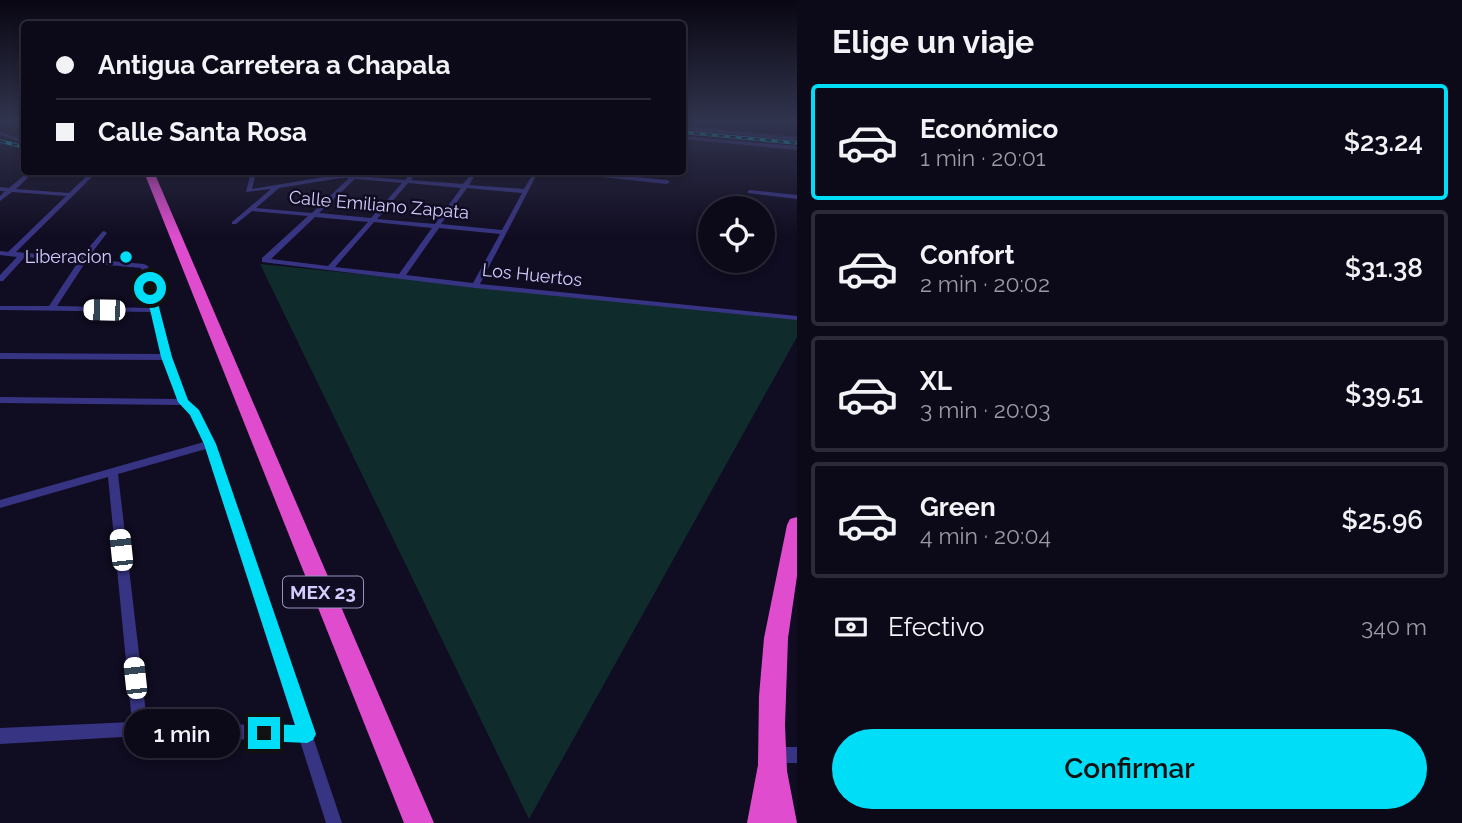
<!DOCTYPE html>
<html lang="es">
<meta charset="utf-8">
<style>
:root{--surface:#0c0919;--page:#1a1726;--text:#f1f3f6;--muted:#9a9aa2;--line:#2c2a38;--accent:#00ddf7}
body{margin:0;font-family:Raleway,sans-serif;background:var(--page);color:var(--text);height:100vh;display:flex;flex-direction:column;font-size:26px;white-space:nowrap}
*{box-sizing:border-box;margin:0}
p{font-size:23px;color:var(--muted)}
.icon{flex:none;width:38px;height:38px;fill:none;stroke:currentColor;stroke-width:2;stroke-linecap:round;stroke-linejoin:round}
.map{position:relative;flex:1;overflow:hidden}
.details{display:flex;flex-direction:column;background:var(--surface);width:665px}
.details>*{flex:none}
.top-card{position:absolute;left:21px;top:21px;width:665px;height:154px;border-radius:7px;box-shadow:0 4px 10px #0003,0 0 0 2px var(--line);display:grid;align-content:center;height:154px;padding:0 35px;background:var(--surface)}
.buttons{position:absolute;left:698px;top:196px;display:grid;gap:14px}
.buttons a{display:grid;place-items:center;width:77px;height:77px;border-radius:50%;background:var(--surface);box-shadow:0 4px 10px #0003,0 0 0 2px var(--line);font-size:35px}
.end{position:absolute;width:32px;height:32px;margin:-16px;border:9px solid #00ddf7;background:#111;box-shadow:0 0 0 4px #111}
.from{border-radius:50%}
.bubble{position:absolute;height:49px;border-radius:24px;background:var(--surface);box-shadow:0 4px 10px #0003,0 0 0 2px var(--line);font-size:23px;font-weight:600;line-height:49px;text-align:center}
.car{position:absolute;width:21px;height:42px;margin:-21px -10px;border-radius:9px;box-shadow:0 0 5px 2px #0007;background:linear-gradient(#fff 24%,#345 0 40%,#fff 0 76%,#345 0 86%,#fff 0)}
.top-card b{display:flex;align-items:center;gap:24px;height:66px;font-size:26px}
.top-card b+b{border-top:2px solid var(--line)}
.top-card i{width:18px;height:18px;background:var(--text)}
ul{padding:0;list-style:none}
li{display:flex;align-items:center;gap:21px;height:116px;margin:0 14px 10px;padding:0 21px;border:4px solid var(--line);border-radius:7px}
li div{flex:1}
li b{display:block;font-size:26px}
li em{font-style:normal;font-weight:600}
li.selected{border-color:var(--accent)}
li>.icon{width:63px;height:63px;stroke-width:1.5}
h2{padding:0 35px;font-size:32px;line-height:84px}
.pay{display:flex;align-items:center;gap:18px;height:77px;padding:0 35px;font-size:26px}
.pay p{margin-inline-start:auto}
.button{display:flex;gap:14px;margin-top:auto;padding:14px 35px}
.button a{flex:1;height:80px;border-radius:42px;background:var(--accent);color:#111;font-size:28px;font-weight:600;line-height:80px;text-align:center}
main{display:flex;flex:1;min-height:0}
.map>svg:first-child{display:block}
</style>
<main>
<div class="map">
<svg width="797" height="823" viewBox="0 0 797 823">
<rect width="100%" height="100%" fill="#100c21"/>
<path fill="#0f2b2b" d="M260,264l537,54v19l-268,482z"/>
<g fill="none" stroke-linecap="round" stroke-linejoin="round">
<path fill="#373483" fill-rule="evenodd" d="M11,122h13v1l-21,2 -2,-1z
M682,126l115,11v4l-115,-12z
M0,132l24,8v3l-24,-8z
M682,136l115,10v4l-115,-11z
M28,172h6l-18,17 53,4 22,-21h6l-81,80 64,6 22,-26 2,-1 3,2 -20,26 57,5 4,2 23,91 16,44 11,10 17,33 95,284 5,6 -2,3 29,86h-16l-26,-82 -160,-5 -140,8v-16l132,-6 -24,-245 -108,31v-8l204,-58 -13,-27 -10,-10 -181,-2v-6l177,2 -13,-39 -164,-1v-6l162,1 -10,-42 -152,-2v-4h49l29,-44 -53,-5 -22,24h-3v-6l17,-18 -17,-2v-4l8,1 58,-56 -54,-4 -12,9v-5l5,-5h-5v-4l9,1zM85,263l56,5 10,40 -94,-2zM206,449l89,277 -148,-4 -29,-248z
M251,172h5l-4,17 89,-15 11,1 4,-3h6l-4,4 47,4 7,-8h5l-6,8 52,4 10,-12h4l-8,13 55,4 10,-17h4l-58,112 317,32v4l-322,-32 -213,-26v-4l46,-42 -56,-5 -16,13h-4v-2l39,-33 -25,3zM341,178h8l-37,35 -56,-5 23,-20zM355,179l47,4 -31,35 -52,-5zM408,183l53,5 -26,36 -58,-5zM467,188l55,5 -20,37 -61,-6zM315,217l53,5 -40,44 -57,-7zM374,222l58,6 -33,46 -64,-7zM439,228l61,6 -27,49 -67,-8z
M571,172h14l82,8 3,2 -3,2 -93,-10z
M750,190l47,5v4l-49,-6v-2z
M776,747h21v16h-21l-5,-3 -3,-5 3,-5z"/>
<path fill="#df4dce" fill-rule="evenodd" d="M144,172h10l280,651h-30z
M797,517v59l-9,62 -3,87 2,46 10,52h-50l11,-58 1,-69 5,-58 23,-113 3,-6z"/>
<defs>
<path id="rail" d="M682,132l115,11
M0,141l24,6"/>
</defs>
<use href="#rail" stroke="#00ddf7" stroke-width="3.5"/>
<use href="#rail" stroke="#100c21" stroke-width="2" stroke-dasharray="6" stroke-linecap="butt"/>
</g>
<linearGradient id="sky" x2="0" y2="1"><stop stop-color="#090712"/><stop offset="0.51" stop-color="#31344e"/><stop offset="1" stop-color="#31344e" stop-opacity="0"/></linearGradient>
<rect width="797" height="237" fill="url(#sky)"/>
<path fill="#00ddf7" d="M150,286l4,2 18,69 16,43 11,10 17,34 100,290 -3,6 -6,3 -43,-2 -7,-2 -2,-6 2,-7 7,-2 31,1 -91,-281 -14,-29 -12,-13 -17,-45 -16,-69z"/>
<circle fill="#00ddf7" stroke="#100c21" stroke-width="2.5" cx="126" cy="257" r="7"/>
<g text-anchor="middle" stroke-width="5" stroke-linejoin="round" paint-order="stroke">
<g font-size="18" fill="#d2ccff" stroke="#100c21">
<text transform="translate(379 205) rotate(5)" y="6">Calle Emiliano Zapata</text>
<text transform="translate(532 275) rotate(6)" y="6">Los Huertos</text>
</g>
<g font-size="18" fill="#d2ccff" stroke="#100c21" text-anchor="end">
<text x="112" y="263">Liberacion</text>
</g>
<rect fill="#100c21" stroke="#9892bc" stroke-width="2" x="283" y="576.5" width="80" height="31" rx="5"/>
<g font-size="19" font-weight="bold" fill="#d2ccff">
<text x="323" y="599">MEX 23</text>
</g>
</g>
</svg>
<div class="buttons">
<a><svg class="icon" aria-label="locate" viewBox="0 0 24 24"><circle cx="12" cy="12" r="6"/><path d="M12 2v4M12 18v4M2 12h4M18 12h4"/></svg></a>
</div>
<i class="end from" style="left:150px;top:288px"></i>
<i class="end" style="left:264px;top:733px"></i>
<div class="bubble" style="left:124px;top:709px;width:116px">1 min</div>
<i class="car" style="left:104px;top:310px;rotate:271deg"></i>
<i class="car" style="left:121px;top:550px;rotate:354deg"></i>
<i class="car" style="left:135px;top:678px;rotate:354deg"></i>
<div class="top-card">
<b><i class="from"></i>Antigua Carretera a Chapala</b>
<b><i></i>Calle Santa Rosa</b>
</div>
</div>
<section class="details">
<h2>Elige un viaje</h2>
<ul>
<li class="selected"><svg class="icon" aria-label="car" viewBox="0 0 24 24"><path d="M5 17H2v-5l4-1 3-4h7l3 4 3 1v5h-3M9 17h6M6 11h13"/><circle cx="7" cy="17" r="2"/><circle cx="17" cy="17" r="2"/></svg><div><b>Económico</b><p>1 min · 20:01</p></div><em>$23.24</em></li>
<li><svg class="icon" aria-label="car" viewBox="0 0 24 24"><path d="M5 17H2v-5l4-1 3-4h7l3 4 3 1v5h-3M9 17h6M6 11h13"/><circle cx="7" cy="17" r="2"/><circle cx="17" cy="17" r="2"/></svg><div><b>Confort</b><p>2 min · 20:02</p></div><em>$31.38</em></li>
<li><svg class="icon" aria-label="car" viewBox="0 0 24 24"><path d="M5 17H2v-5l4-1 3-4h7l3 4 3 1v5h-3M9 17h6M6 11h13"/><circle cx="7" cy="17" r="2"/><circle cx="17" cy="17" r="2"/></svg><div><b>XL</b><p>3 min · 20:03</p></div><em>$39.51</em></li>
<li><svg class="icon" aria-label="car" viewBox="0 0 24 24"><path d="M5 17H2v-5l4-1 3-4h7l3 4 3 1v5h-3M9 17h6M6 11h13"/><circle cx="7" cy="17" r="2"/><circle cx="17" cy="17" r="2"/></svg><div><b>Green</b><p>4 min · 20:04</p></div><em>$25.96</em></li>
</ul>
<div class="pay"><svg class="icon" aria-label="cash" viewBox="0 0 24 24"><path d="M3 7h18v10H3z"/><circle cx="12" cy="12" r="2"/></svg>Efectivo<p>340 m</p></div>
<div class="button"><a>Confirmar</a></div>
</section>
</main>
